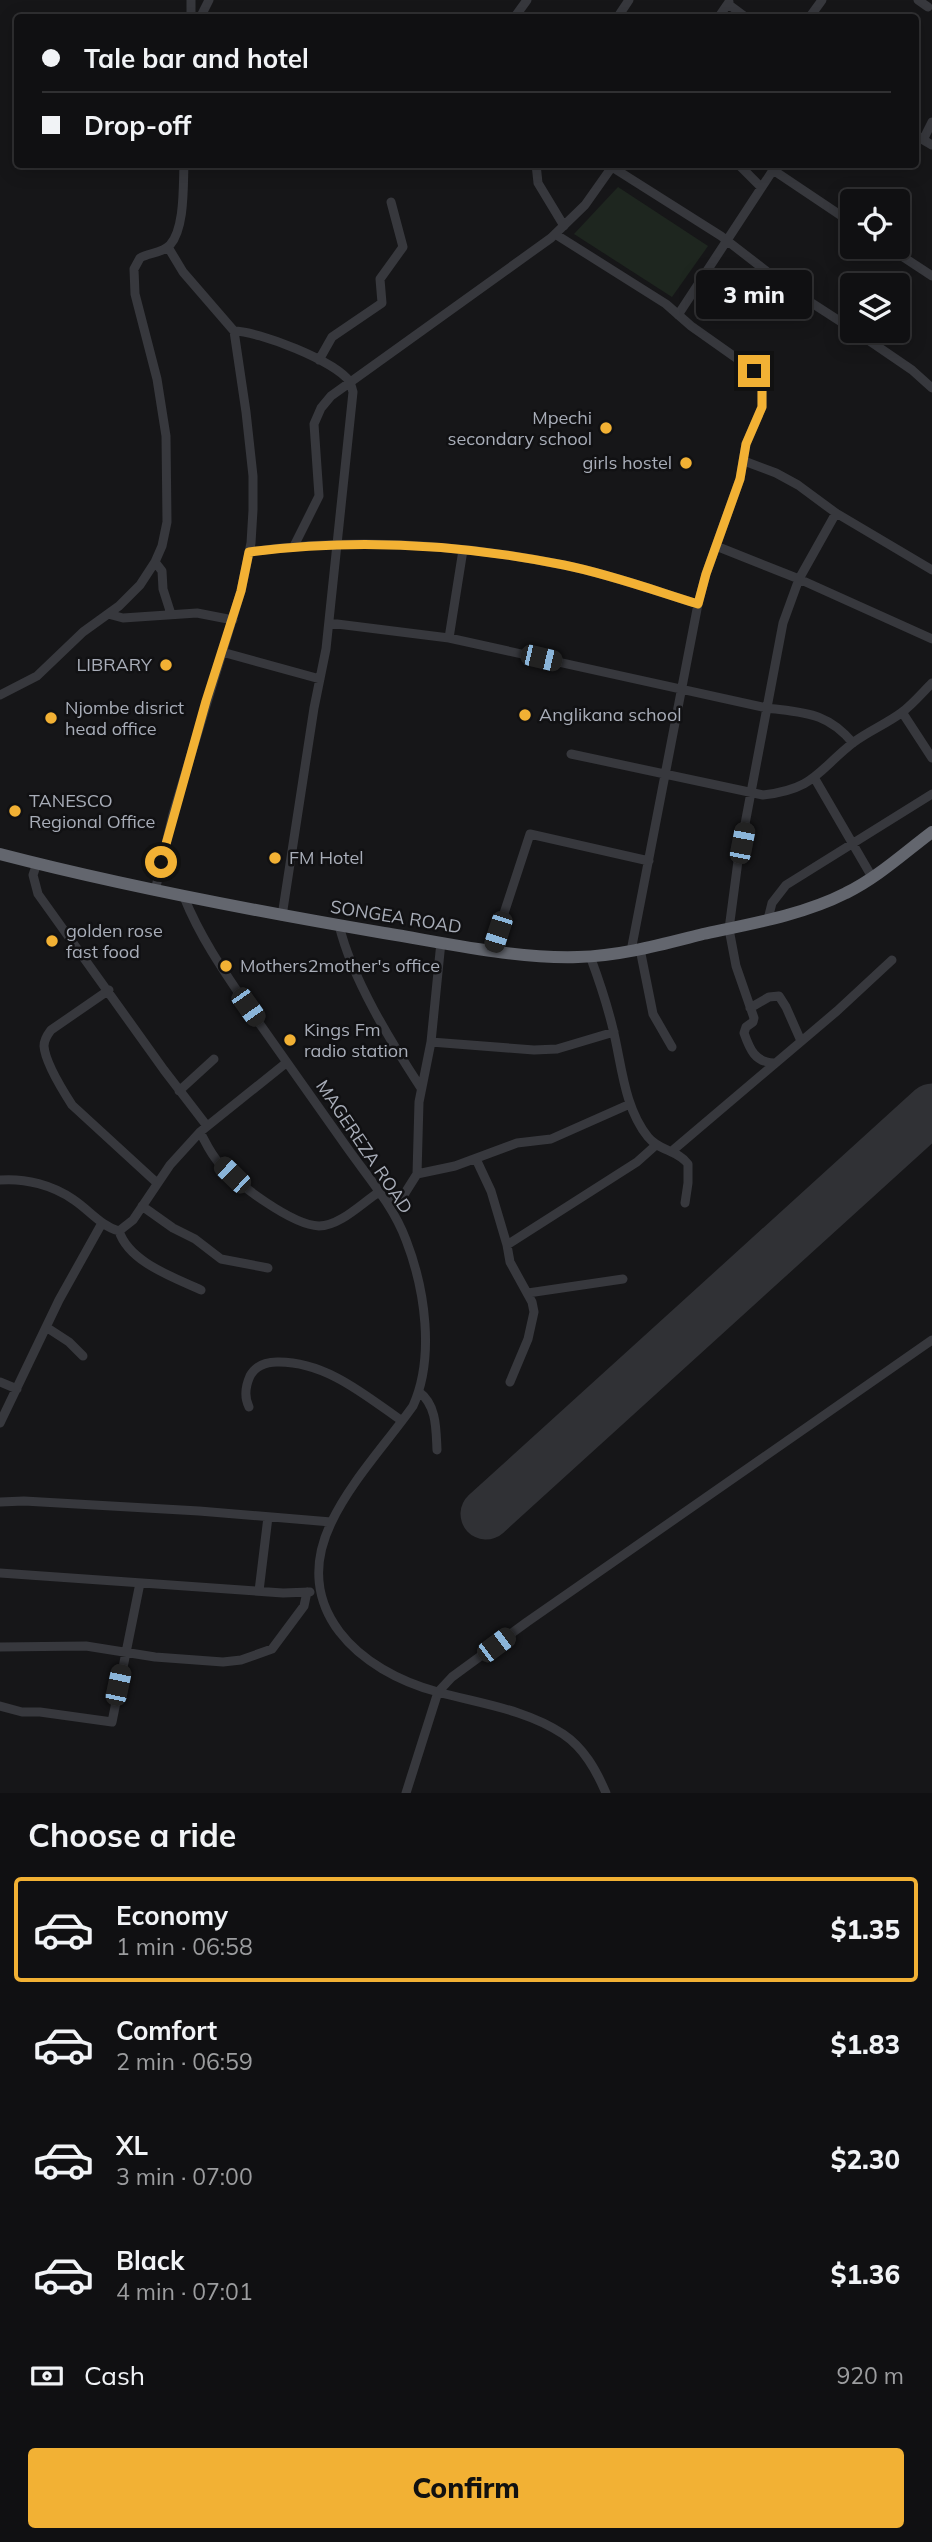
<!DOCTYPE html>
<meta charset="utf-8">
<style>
:root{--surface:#101012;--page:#19191b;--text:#f1f3f6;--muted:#9c9d9f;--line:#303032;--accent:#f2b134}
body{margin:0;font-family:Mulish,sans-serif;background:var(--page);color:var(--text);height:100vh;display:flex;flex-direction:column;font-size:26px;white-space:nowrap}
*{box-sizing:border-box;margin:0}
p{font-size:23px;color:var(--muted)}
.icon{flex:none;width:38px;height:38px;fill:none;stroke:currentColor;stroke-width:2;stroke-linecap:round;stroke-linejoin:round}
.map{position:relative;height:1793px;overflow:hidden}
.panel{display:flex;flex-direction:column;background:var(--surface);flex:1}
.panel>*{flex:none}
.top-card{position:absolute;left:14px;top:14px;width:905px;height:154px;border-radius:7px;box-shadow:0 4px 18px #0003,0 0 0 2px var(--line);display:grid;align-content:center;height:154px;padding:0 28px;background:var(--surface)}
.fabs{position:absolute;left:840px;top:189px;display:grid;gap:14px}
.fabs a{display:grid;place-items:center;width:70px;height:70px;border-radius:7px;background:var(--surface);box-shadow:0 4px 18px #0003,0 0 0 2px var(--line);font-size:35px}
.end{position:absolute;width:32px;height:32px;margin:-16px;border:9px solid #f2b134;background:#111;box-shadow:0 0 0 4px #111}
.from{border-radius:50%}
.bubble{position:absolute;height:49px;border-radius:7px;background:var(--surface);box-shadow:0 4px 18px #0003,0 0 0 2px var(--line);font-size:23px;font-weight:800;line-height:49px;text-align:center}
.car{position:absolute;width:21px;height:42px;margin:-21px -10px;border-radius:9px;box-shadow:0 0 5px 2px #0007;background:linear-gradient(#222 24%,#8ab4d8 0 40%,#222 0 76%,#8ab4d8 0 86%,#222 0)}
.top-card b{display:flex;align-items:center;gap:24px;height:66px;font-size:26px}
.top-card b+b{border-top:2px solid var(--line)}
.top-card i{width:18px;height:18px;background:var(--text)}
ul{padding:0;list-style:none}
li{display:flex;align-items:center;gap:21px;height:105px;margin:0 14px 10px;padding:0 14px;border:4px solid transparent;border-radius:7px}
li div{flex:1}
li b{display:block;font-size:26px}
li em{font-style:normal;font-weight:800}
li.active{border-color:var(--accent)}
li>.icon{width:63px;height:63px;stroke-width:1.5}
h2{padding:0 28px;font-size:32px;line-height:84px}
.pay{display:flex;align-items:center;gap:18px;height:77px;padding:0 28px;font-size:26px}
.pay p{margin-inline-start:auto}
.primary-button{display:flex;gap:14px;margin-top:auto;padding:14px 28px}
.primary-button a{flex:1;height:80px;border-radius:7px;background:var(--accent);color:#111;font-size:28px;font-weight:800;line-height:80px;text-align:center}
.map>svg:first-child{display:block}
</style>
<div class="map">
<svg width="932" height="1793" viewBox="0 0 932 1793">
<rect width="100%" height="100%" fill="#161618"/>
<path fill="#1e261f" d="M618,187l90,59 -36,51 -98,-63z"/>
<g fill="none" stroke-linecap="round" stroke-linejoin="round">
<path stroke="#303135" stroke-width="51" d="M486,1514l446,-405"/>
<path stroke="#37383d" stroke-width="9" d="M191,0v18
M918,0l10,7
M728,4l19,14
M200,18l9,-18
M514,18l13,-18
M617,18l12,-18
M718,18l11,-16
M809,18l13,-18
M915,135l17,10
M923,140l9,-18
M536,164l2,19 26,43
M738,164l23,23
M612,167l109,69 66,51 65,42
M773,170l79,53
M555,234l111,70 25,22 58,41 13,20v20l-16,37 -6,35 -34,95 -8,30 -67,347
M888,247l44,29
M678,315l99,-151
M234,331c24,0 102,30 116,51 1,2 2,7 3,10l-27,257 -12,59 -32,208
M855,331l57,39 20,18
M319,360l13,-23 50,-34 -2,-24 23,-32 -12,-45
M744,461l32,12 22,12 38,28 96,57
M294,546l25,-50 -5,-72 7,-16 10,-12 220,-158 34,-33 29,-41
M716,546l83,33 133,60
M249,552c105,-15 211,-8 315,13 45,9 89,25 134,39
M155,562l7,9 1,18 8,25
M108,614l15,4 74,-5 36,7
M329,623l120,15 318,70c38,5 60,4 86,35
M449,638l14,-88
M222,652l98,27
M0,695l37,-19 46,-44 36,-26 21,-21 15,-23 7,-16 5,-24 -1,-86 -9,-57 -22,-85 -1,-25 6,-11c8,-5 23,-5 30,-13 15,-17 13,-59 14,-81
M902,712l30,46
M571,754l192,41c52,-6 54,-24 91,-53 15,-11 32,-18 47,-29 11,-8 21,-20 31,-30
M815,779l57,98
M37,863l-4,12 5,19 126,176 43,56
M155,891l18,-77 68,-223 10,-48 2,-33v-34l-7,-64 -12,-81 -51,-59 -15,-25
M184,897c18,45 46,83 73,123 30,42 59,84 89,126 21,30 47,59 60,94 19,49 29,117 7,166 -27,38 -62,75 -82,117 -41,86 28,148 107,169 43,12 87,17 125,42 21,14 33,36 43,59
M768,919l4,-16 14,-18 146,-91
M339,925c13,54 52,117 82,163
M640,949l13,65 19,33
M492,950l38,-116 119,27
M590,956c9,24 17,48 23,73 9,37 11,78 35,108 11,14 30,13 40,27v19l-3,20
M109,990l-58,40c-3,4 -7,9 -7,16 1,16 19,45 28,59l85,78
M750,1008l19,-11 10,-1 7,11 15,34
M431,1042l103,8 23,-1 57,-17
M774,1063c-19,-1 -24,-13 -30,-30l2,-6 7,-5 1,-4 -18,-52 -7,-37 9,-68 45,-238 16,-44 37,-66
M179,1091l35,-32
M200,1132c6,11 11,23 20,32 17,20 72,61 99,62 21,0 43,-23 60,-34
M672,1151l165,-140 55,-51
M476,1159l15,32 16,54 3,17 22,40 2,10 -6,27 -18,43
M417,1174l38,-8 62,-23 34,-4 79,-35
M0,1180c25,-2 53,5 74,20 15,10 27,26 45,31l14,-11 37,-55 30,-33 86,-69
M388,1204l17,-11 12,-19 2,-72 12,-60 10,-100
M142,1206l31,22 22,11 26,20 47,9
M119,1231c10,31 54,46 82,59
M507,1245l130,-83 19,-17
M528,1293l95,-14
M46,1327l23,15 14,14
M0,1382l17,7
M419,1392c18,13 17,38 18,58
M249,1407c-5,-10 -3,-22 1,-31 6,-11 16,-14 27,-14 48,-1 88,33 125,59
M0,1423l59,-123 43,-77
M0,1502l24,-1 175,10 132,11
M0,1573l283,20 27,-1
M259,1591l9,-74
M0,1647l86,-1 69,11 68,5 18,-2 31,-11 32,-43 3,-14
M0,1706l22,6h18l72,10 28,-139
M406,1793l32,-101 14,-15 75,-55 405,-282"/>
<path stroke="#63666e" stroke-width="12" d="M0,854c127,33 255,57 384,79 62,10 132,26 194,24 43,-1 85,-13 125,-23 47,-10 100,-19 143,-41 31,-15 58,-40 86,-61"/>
</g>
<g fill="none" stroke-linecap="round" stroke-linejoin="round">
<path stroke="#f2b134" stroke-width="9" d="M161,862l45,-161 35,-110 8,-39c105,-14 211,-8 315,13 45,9 89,25 134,39l8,-30 34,-95 6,-35 16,-37v-20l-8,-16"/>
</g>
<g fill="#f2b134" stroke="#111113" stroke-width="2.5">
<circle cx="606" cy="428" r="7"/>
<circle cx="686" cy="463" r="7"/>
<circle cx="166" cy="665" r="7"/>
<circle cx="525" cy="715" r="7"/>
<circle cx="51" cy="718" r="7"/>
<circle cx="15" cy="811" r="7"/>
<circle cx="275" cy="858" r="7"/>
<circle cx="52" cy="941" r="7"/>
<circle cx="226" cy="966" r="7"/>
<circle cx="290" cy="1040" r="7"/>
</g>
<g text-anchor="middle" stroke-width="5" stroke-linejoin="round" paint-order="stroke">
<g font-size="18" fill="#a8adb8" stroke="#111113" text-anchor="start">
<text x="592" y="424" text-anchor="end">Mpechi<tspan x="592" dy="21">secondary school</tspan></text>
<text x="672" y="469" text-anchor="end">girls hostel</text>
<text x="152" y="671" text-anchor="end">LIBRARY</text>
<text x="65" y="714">Njombe disrict<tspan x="65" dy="21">head office</tspan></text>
<text x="539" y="721">Anglikana school</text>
<text x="29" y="807">TANESCO<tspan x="29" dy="21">Regional Office</tspan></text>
<text x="289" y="864">FM Hotel</text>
<text x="66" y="937">golden rose<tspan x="66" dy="21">fast food</tspan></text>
<text x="240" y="972">Mothers2mother's office</text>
<text x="304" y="1036">Kings Fm<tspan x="304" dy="21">radio station</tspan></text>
</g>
<g font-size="18" fill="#a8adb8" stroke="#111113">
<text transform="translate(396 917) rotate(9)" y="6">SONGEA ROAD</text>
<text transform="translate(364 1147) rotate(56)" y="6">MAGEREZA ROAD</text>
</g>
</g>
</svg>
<div class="fabs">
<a><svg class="icon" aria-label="locate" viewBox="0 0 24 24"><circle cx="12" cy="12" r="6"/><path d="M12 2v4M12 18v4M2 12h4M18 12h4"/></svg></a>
<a><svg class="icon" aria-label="layers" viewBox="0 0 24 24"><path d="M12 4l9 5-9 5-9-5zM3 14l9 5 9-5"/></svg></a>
</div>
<i class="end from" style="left:161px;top:862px"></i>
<i class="end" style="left:754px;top:371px"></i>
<div class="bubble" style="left:696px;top:270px;width:116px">3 min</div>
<i class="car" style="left:541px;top:658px;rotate:103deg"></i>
<i class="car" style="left:742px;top:843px;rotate:11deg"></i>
<i class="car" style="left:498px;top:932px;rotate:198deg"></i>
<i class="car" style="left:248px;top:1007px;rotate:145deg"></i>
<i class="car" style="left:232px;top:1175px;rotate:314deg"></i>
<i class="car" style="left:496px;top:1645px;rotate:53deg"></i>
<i class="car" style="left:118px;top:1685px;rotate:12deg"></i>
<div class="top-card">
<b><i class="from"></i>Tale bar and hotel</b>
<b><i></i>Drop-off</b>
</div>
</div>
<section class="panel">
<h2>Choose a ride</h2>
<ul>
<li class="active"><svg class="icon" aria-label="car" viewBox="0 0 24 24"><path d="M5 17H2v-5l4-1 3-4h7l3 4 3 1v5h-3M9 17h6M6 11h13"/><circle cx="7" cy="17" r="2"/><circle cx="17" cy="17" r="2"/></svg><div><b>Economy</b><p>1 min · 06:58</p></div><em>$1.35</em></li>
<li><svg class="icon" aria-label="car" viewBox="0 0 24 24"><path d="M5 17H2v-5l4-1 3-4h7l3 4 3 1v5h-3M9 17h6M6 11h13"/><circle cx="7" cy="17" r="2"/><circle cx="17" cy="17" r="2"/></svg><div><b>Comfort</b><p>2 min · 06:59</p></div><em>$1.83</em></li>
<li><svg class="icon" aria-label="car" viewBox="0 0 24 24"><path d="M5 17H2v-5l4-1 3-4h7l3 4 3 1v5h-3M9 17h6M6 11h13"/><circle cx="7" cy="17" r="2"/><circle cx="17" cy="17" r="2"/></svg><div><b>XL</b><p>3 min · 07:00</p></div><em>$2.30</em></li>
<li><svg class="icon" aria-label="car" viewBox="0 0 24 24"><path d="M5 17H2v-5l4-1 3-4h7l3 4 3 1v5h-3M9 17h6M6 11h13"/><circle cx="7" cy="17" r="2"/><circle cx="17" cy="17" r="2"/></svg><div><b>Black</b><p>4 min · 07:01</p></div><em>$1.36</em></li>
</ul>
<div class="pay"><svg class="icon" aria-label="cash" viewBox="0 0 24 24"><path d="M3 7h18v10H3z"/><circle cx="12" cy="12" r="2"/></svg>Cash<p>920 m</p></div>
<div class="primary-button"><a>Confirm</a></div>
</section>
